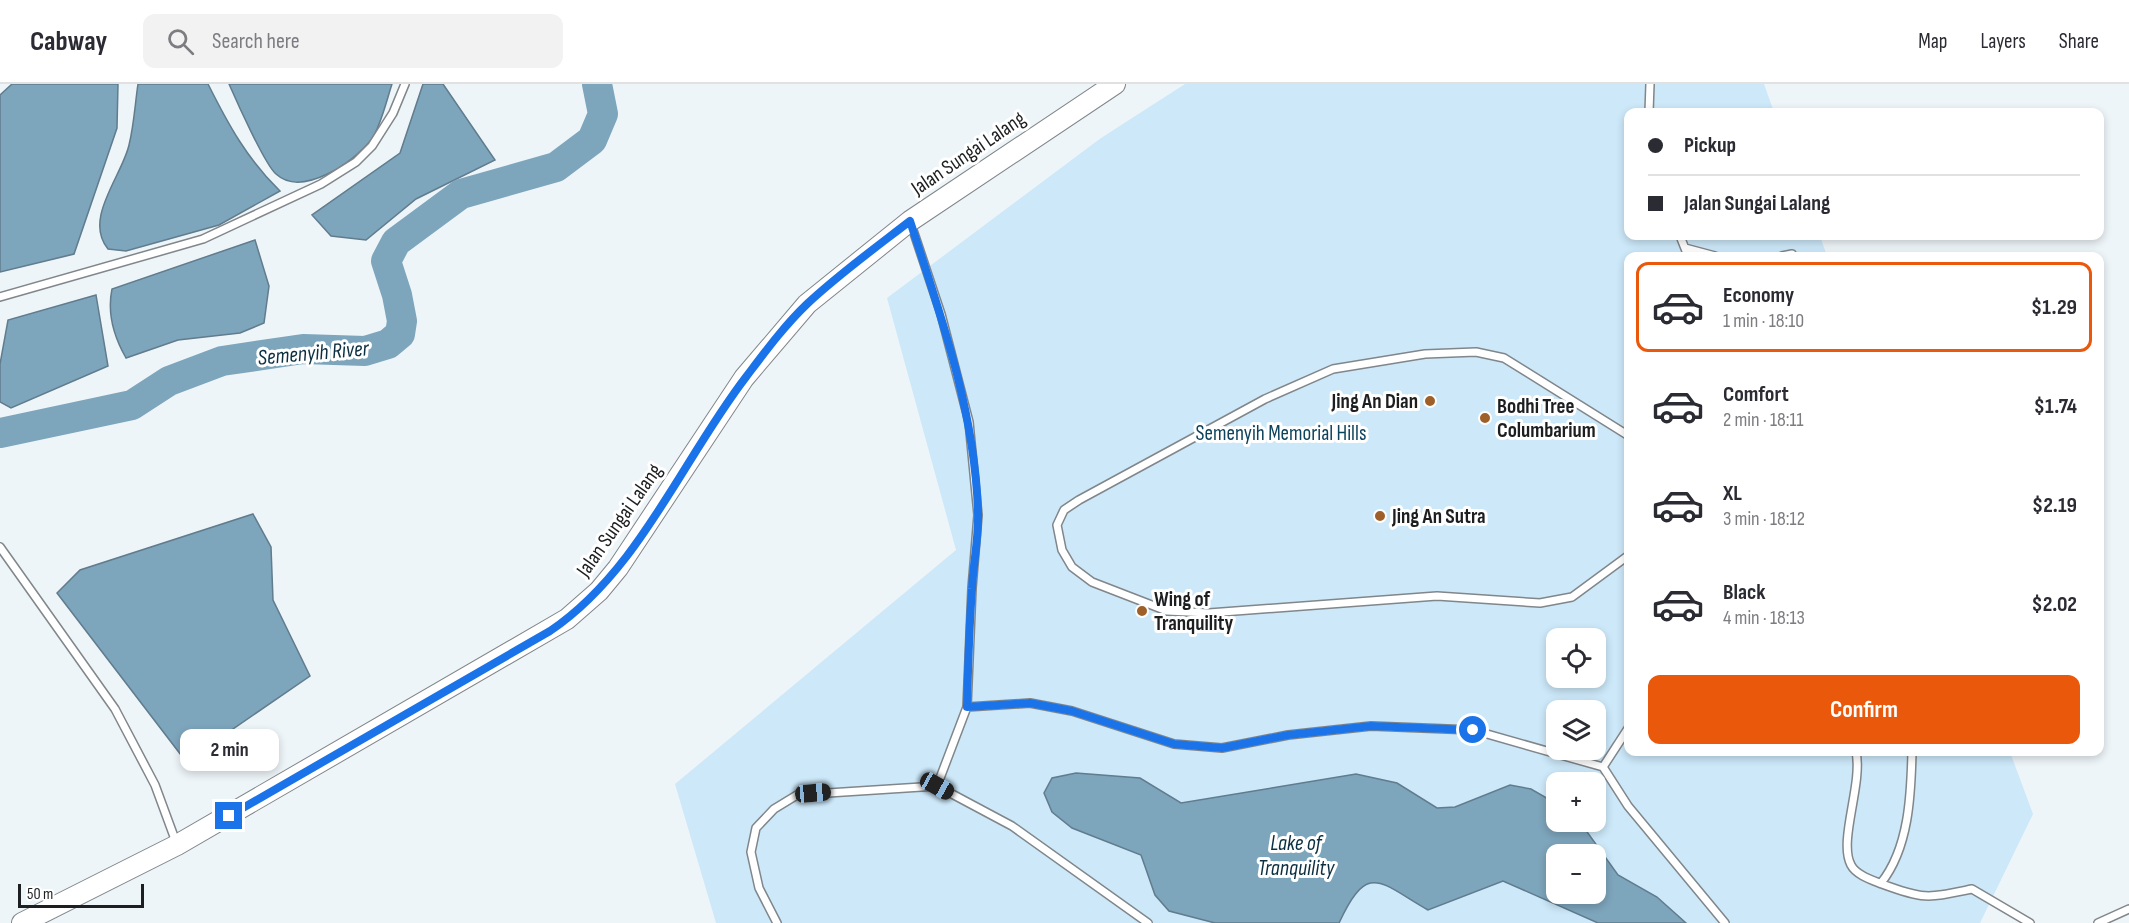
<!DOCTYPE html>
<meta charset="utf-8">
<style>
:root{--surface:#fff;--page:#f2f2f3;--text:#2b2b33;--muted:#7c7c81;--line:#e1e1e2;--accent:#ea580c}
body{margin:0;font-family:"Sofia Sans Condensed",sans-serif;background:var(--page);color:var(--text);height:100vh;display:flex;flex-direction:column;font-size:22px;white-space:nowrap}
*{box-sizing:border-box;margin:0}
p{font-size:20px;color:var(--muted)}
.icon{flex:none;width:33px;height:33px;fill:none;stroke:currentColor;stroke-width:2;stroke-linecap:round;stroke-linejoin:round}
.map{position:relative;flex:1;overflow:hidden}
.details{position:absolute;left:1624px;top:168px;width:480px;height:504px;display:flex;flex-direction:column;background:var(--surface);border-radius:12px;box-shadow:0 3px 9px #0003}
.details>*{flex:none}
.guide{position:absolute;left:1624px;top:24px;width:480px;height:132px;border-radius:12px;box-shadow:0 3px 9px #0003;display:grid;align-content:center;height:132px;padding:0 24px;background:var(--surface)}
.controls{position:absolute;left:1546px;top:544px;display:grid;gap:12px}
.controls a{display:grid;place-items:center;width:60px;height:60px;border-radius:12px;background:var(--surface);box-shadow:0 3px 9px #0003;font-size:30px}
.scale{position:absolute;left:18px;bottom:15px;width:126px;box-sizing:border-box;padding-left:6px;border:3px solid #1c1e20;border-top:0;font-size:16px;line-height:21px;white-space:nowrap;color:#1c1e20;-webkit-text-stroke:4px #fff;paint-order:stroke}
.end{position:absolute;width:27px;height:27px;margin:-14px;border:8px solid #1a73e8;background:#fff;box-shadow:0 0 0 3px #fff}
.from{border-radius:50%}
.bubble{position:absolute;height:42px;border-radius:12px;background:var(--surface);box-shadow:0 3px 9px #0003;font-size:20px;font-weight:700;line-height:42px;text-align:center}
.car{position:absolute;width:18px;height:36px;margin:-18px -9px;border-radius:8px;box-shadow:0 0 4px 2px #0007;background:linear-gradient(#222 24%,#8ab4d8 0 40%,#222 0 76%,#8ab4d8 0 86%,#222 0)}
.guide b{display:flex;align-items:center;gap:21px;height:57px;font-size:22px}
.guide b+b{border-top:2px solid var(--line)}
.guide i{width:15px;height:15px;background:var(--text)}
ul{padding:10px 0 0;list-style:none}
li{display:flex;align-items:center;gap:18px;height:90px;margin:0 12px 9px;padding:0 12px;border:3px solid transparent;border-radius:12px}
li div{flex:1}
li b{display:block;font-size:22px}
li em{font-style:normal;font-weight:700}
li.selected{border-color:var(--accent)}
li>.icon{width:54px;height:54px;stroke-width:1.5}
.action{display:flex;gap:12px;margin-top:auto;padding:12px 24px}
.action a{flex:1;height:69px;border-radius:12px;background:var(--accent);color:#fff;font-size:24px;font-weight:700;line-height:69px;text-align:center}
header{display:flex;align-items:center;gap:36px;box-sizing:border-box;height:84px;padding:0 30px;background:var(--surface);border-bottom:2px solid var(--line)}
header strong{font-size:28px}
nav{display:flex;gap:33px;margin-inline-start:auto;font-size:21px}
.search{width:420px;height:54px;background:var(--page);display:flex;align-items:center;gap:15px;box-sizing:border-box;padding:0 21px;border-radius:12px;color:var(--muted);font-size:22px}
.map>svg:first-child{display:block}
</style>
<header>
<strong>Cabway</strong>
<div class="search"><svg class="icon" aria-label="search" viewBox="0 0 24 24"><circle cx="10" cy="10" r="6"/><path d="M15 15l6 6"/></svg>Search here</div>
<nav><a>Map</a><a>Layers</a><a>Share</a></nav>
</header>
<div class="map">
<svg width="2129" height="839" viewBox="0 0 2129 839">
<rect width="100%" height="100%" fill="#eef5f9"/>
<path fill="#cce8f9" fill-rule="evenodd" d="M1185,0h579l10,28h-145v124h191l7,20h-198v496h381l23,62 -53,109h-1264l-41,-139 281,-234 -69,-252 214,-160zM1557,555h39v39h-39zM1557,627h39v39h-39zM1557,699h39v39h-39zM1557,771h39v39h-39z"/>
<path fill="#7da5bc" stroke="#607c8d" stroke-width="1.5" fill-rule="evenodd" d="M12,0h106l-1,44 -43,126 -74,18v-177z
M138,0h70c20,40 39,75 72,107l-61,34 -93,26 -18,-2c-25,-30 14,-73 21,-104 5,-20 6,-41 9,-61z
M229,0h163c-5,15 -12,45 -21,56 -17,22 -69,58 -95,34 -11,-9 -40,-74 -47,-90z
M423,0h20l52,76 -79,39 -50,41 -35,-4 -19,-21 88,-62z
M255,156l14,46 -5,37 -24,10 -62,7 -52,18c-12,-21 -19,-45 -14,-69z
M96,211l12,71 -97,42 -11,-6v-38l8,-44z
M253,430l18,33 2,53 37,76 -96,66 -33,13 -124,-162 23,-23z
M1076,689l64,5 41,25 175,-29 41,9 40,25 18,-1 55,-22 21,4 26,15v18h23l38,53 39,22 29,26h-88l-95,-42 -75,29c-49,-28 -60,-49 -89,13h-124l-46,-12 -14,-16 -14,-40 -69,-27 -20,-16 -8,-19 8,-15zM1557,771h39v39h-39z"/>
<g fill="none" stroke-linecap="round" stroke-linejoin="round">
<path stroke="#7da5bc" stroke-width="30" d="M0,349l132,-28 37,-24 53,-20 81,-12 62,2 23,-7 12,-10 2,-13 -5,-26 -11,-34 10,-19 65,-48 95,-27 36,-27 11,-26 -6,-30"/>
<defs>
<path id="lane" d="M1649,28l1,-28
M911,140l30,90 28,108 9,93 -6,73 -5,119 -30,79
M1680,152l8,20
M1685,164l30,8
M1782,172l10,-2
M0,213l203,-58 118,-55 35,-22 16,-16 21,-33 12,-29
M1629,352l-125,-78 -28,-6 -51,2 -92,15 -68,30 -186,101 -15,10 -7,15 5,25 10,17 20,15 75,29 42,2 228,-17 103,7 32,-6 57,-42
M0,463l115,162 40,76 21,57
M967,623l63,-4 42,8 102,33 48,4 66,-13 83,-9 102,4 130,37 25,39 97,117
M1856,668c7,32 -18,89 -5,113 5,10 21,15 31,19 43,16 46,14 90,5l58,34
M1603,683l26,-40
M1881,799c28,-35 30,-88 31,-131
M777,839l-18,-35 -8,-36 5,-24 18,-19 23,-14 140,-9 75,40 136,97
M2098,839l31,-14"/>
<path id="secondary" d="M22,839l155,-78 390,-226 32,-28 19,-23 126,-190 63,-74 103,-83 205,-137"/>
</defs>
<use href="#lane" stroke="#80868a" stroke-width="10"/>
<use href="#secondary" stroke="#80868a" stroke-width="22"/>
<use href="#lane" stroke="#fff" stroke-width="7"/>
<use href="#secondary" stroke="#fff" stroke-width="20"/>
</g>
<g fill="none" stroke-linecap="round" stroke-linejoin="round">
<path stroke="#1a73e8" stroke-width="8" d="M229,732l321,-185c89,-60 132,-171 196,-254 19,-25 38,-51 61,-73 32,-30 68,-56 103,-83 31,95 65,191 68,291 1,26 -5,52 -6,77 -3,39 -4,79 -5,118l63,-4 42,8 102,33 48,4 66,-13 83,-9 102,4"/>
</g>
<g fill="#9f5f29" stroke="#fff" stroke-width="2">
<circle cx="1430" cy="317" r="6"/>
<circle cx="1485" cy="334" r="6"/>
<circle cx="1380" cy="432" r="6"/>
<circle cx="1142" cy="527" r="6"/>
</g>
<g text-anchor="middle" stroke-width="6" stroke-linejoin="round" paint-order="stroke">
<g font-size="21" fill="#1c1e20" stroke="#fff">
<text transform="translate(968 69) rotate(-34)" y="7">Jalan Sungai Lalang</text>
<text transform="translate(619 436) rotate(-55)" y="7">Jalan Sungai Lalang</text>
</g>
<g font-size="21" font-weight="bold" fill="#1c1e20" stroke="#fff" text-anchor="start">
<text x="1418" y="324" text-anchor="end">Jing An Dian</text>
<text x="1497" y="329">Bodhi Tree<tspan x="1497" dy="24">Columbarium</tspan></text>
<text x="1392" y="439">Jing An Sutra</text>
<text x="1154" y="522">Wing of<tspan x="1154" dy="24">Tranquility</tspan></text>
</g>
<g font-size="21" fill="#0d435c" stroke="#fff">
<text x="1281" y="356">Semenyih Memorial Hills</text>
</g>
<g font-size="22" font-style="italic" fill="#0b2f40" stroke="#fff">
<text transform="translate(313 268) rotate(-5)" y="8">Semenyih River</text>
<text x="1296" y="766">Lake of<tspan x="1296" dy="25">Tranquility</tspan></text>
</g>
</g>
</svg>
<div class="controls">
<a><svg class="icon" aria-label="locate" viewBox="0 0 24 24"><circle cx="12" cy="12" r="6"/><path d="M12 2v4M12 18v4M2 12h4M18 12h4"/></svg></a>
<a><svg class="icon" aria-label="layers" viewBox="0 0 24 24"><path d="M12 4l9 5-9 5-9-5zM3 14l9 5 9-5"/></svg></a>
<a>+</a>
<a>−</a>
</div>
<div class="scale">50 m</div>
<i class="end from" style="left:1473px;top:646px"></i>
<i class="end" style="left:229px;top:732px"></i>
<div class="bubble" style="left:180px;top:645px;width:99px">2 min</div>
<i class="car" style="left:937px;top:702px;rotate:119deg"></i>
<i class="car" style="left:813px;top:709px;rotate:85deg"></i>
<div class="guide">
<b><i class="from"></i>Pickup</b>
<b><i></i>Jalan Sungai Lalang</b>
</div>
<section class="details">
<ul>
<li class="selected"><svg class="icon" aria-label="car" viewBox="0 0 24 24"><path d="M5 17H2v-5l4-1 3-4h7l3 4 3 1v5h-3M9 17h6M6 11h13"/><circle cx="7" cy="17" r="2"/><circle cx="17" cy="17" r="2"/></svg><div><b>Economy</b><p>1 min · 18:10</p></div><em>$1.29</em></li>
<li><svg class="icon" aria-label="car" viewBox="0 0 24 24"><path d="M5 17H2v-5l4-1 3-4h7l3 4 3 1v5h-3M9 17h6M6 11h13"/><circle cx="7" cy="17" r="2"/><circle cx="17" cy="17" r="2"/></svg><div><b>Comfort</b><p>2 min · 18:11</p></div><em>$1.74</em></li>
<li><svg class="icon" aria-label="car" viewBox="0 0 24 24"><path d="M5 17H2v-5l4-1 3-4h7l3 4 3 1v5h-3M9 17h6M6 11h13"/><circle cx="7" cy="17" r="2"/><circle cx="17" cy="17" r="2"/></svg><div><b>XL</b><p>3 min · 18:12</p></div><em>$2.19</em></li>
<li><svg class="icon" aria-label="car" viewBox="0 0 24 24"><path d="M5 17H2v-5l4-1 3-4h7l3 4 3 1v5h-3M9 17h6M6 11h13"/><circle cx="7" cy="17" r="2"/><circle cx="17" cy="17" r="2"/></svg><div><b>Black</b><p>4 min · 18:13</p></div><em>$2.02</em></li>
</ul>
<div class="action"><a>Confirm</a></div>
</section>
</div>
